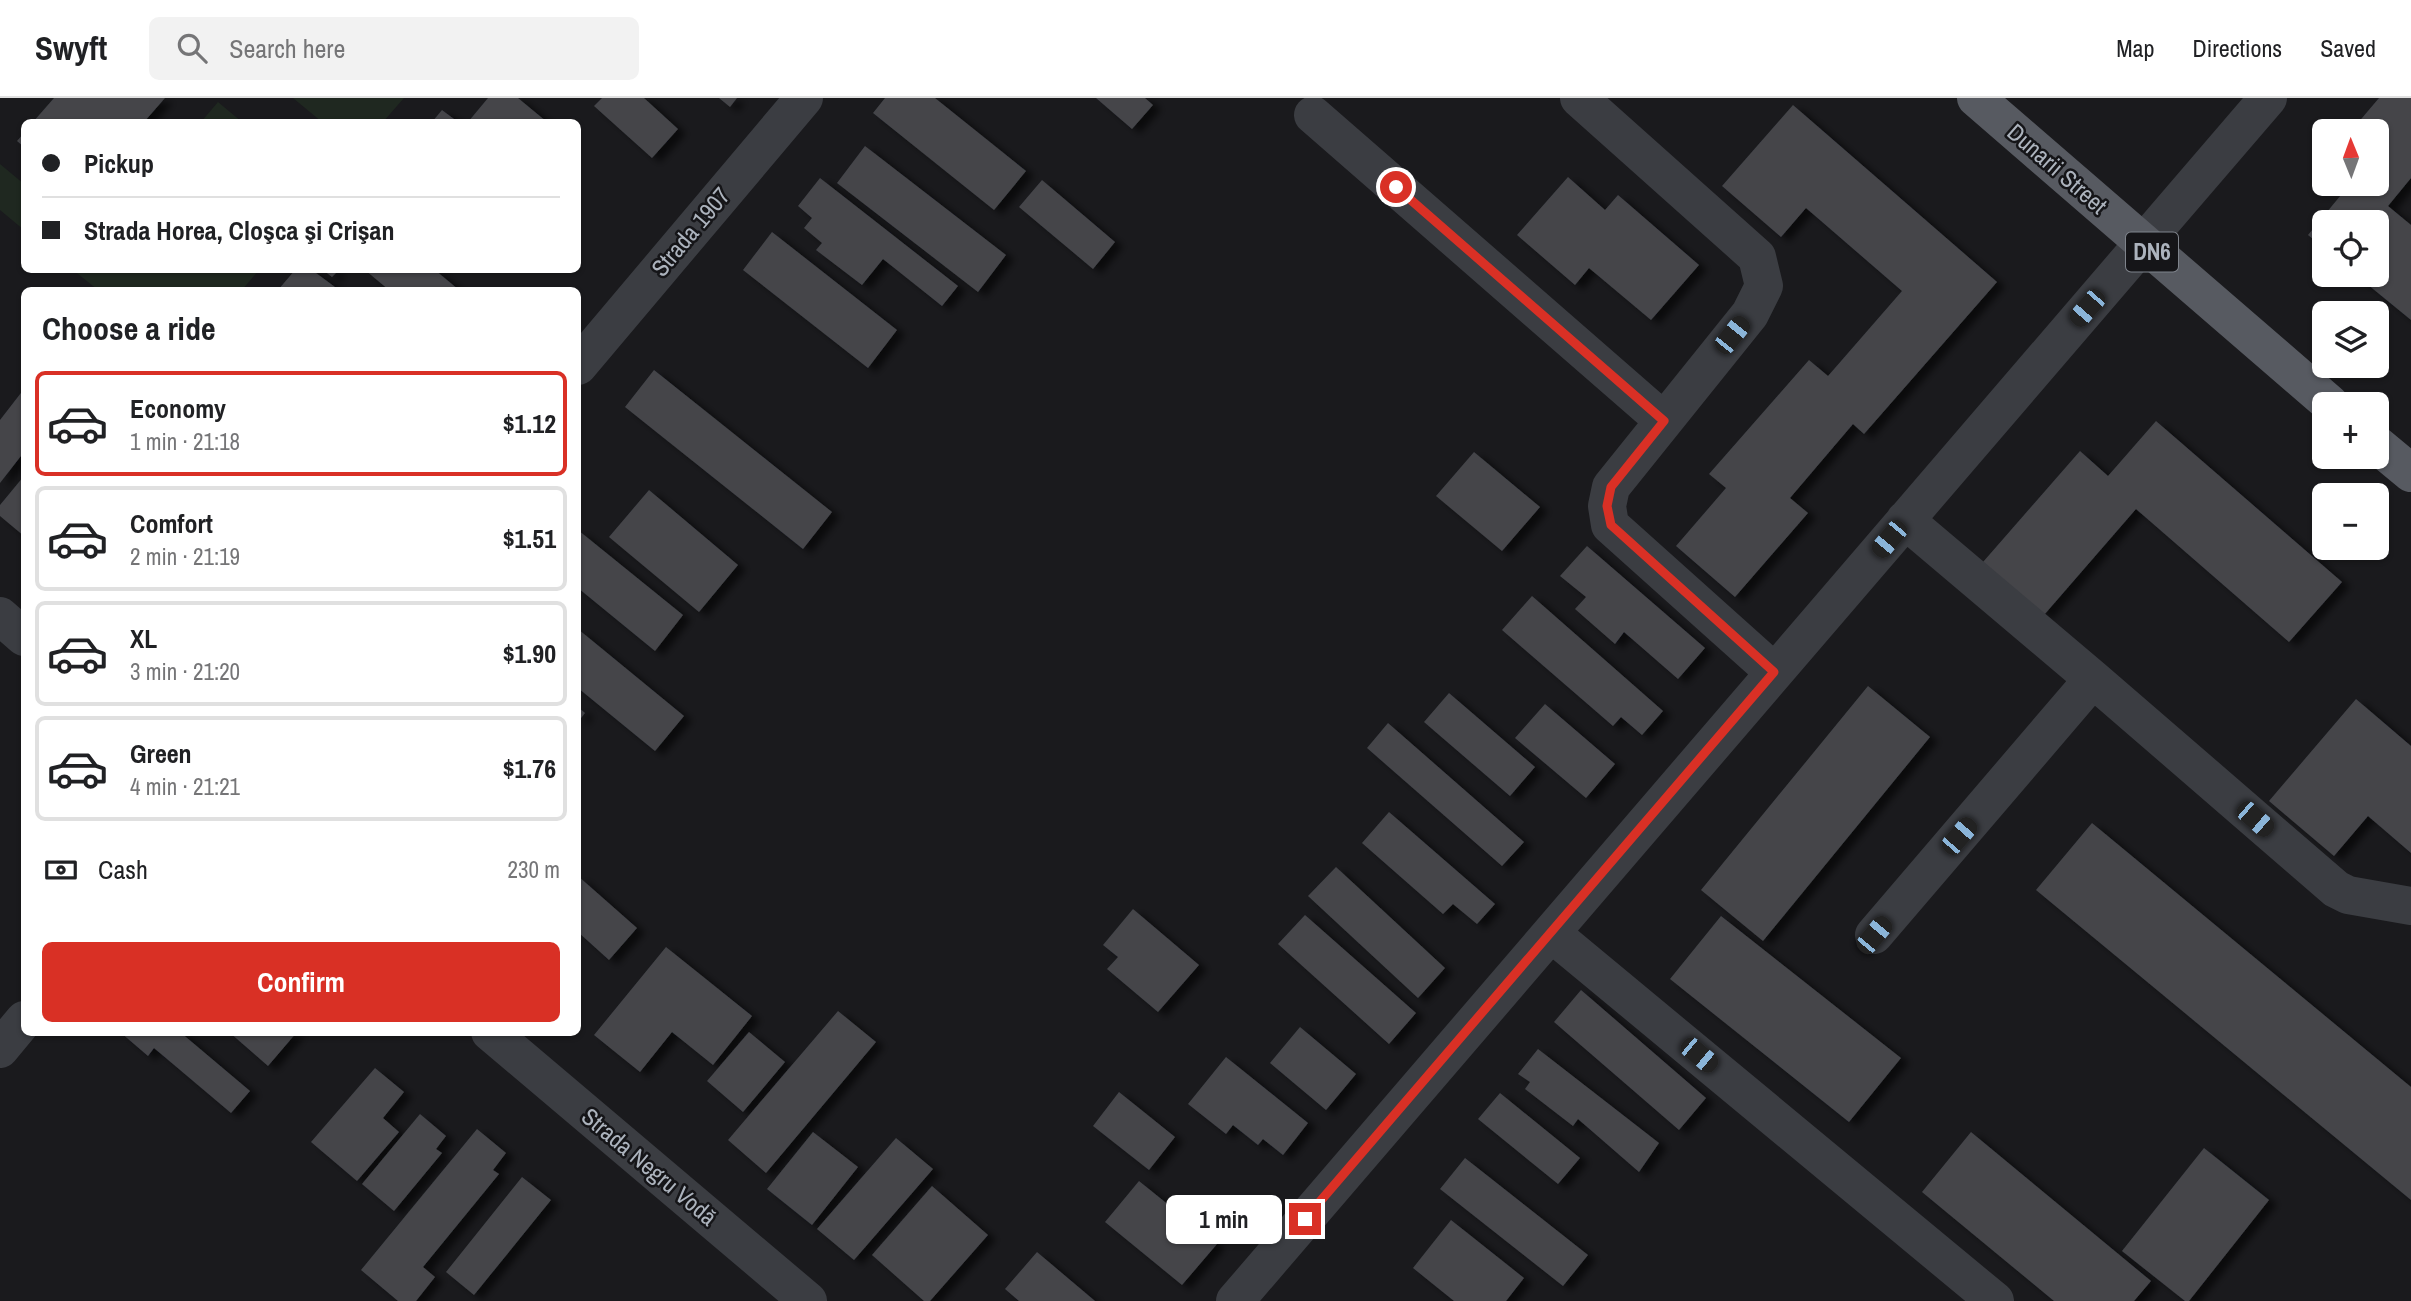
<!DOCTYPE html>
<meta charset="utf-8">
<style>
:root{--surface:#fff;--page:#f2f2f2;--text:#202124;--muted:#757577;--line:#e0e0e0;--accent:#d93025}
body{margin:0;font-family:"Archivo Narrow",sans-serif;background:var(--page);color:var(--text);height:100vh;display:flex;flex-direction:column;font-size:26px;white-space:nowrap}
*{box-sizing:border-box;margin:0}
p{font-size:23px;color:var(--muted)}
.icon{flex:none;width:38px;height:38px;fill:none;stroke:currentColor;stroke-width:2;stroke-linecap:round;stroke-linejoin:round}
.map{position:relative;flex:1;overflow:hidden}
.sheet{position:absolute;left:21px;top:189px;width:560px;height:749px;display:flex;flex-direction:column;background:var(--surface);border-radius:10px;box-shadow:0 2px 5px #0004}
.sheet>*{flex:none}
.top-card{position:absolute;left:21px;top:21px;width:560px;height:154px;border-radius:10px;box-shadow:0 2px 5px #0004;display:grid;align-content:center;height:154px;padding:0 21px;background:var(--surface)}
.needle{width:46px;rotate:359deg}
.buttons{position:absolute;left:2312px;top:21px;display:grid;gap:14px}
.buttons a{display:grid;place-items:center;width:77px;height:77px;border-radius:10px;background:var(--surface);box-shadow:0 2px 5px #0004;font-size:35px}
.end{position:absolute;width:32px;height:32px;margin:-16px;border:9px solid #d93025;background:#fff;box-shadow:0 0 0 4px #fff}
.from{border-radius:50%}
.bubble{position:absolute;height:49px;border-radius:10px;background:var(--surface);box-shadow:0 2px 5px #0004;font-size:23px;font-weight:700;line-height:49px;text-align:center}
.car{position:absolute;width:21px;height:42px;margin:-21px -10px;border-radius:9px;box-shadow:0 0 5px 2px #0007;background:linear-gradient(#222 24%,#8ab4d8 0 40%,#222 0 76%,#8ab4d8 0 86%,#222 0)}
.top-card b{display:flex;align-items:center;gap:24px;height:66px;font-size:26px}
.top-card b+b{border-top:2px solid var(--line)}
.top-card i{width:18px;height:18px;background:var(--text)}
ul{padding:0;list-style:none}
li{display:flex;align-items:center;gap:21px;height:105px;margin:0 14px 10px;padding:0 7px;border:4px solid var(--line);border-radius:10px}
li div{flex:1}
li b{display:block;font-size:26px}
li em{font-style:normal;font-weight:700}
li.selected{border-color:var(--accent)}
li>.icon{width:63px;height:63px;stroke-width:1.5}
h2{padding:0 21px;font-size:32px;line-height:84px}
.pay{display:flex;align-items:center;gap:18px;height:77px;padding:0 21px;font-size:26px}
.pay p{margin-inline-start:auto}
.cta{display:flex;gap:14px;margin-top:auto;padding:14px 21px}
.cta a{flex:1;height:80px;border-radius:10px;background:var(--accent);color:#fff;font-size:28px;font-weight:700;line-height:80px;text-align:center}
header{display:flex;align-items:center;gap:42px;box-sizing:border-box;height:98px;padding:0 35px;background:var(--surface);border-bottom:2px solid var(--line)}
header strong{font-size:33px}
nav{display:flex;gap:38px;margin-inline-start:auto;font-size:24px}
.search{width:490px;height:63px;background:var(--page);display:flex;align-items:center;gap:18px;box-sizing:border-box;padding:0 24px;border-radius:10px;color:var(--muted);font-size:26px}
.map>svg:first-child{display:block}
</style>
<header>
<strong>Swyft</strong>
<div class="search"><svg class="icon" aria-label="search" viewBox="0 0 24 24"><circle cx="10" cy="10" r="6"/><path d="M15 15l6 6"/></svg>Search here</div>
<nav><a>Map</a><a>Directions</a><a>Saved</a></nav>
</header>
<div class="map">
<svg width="2411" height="1203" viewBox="0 0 2411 1203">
<defs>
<filter id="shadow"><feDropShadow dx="8" dy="4.5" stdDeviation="3.5" flood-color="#0009"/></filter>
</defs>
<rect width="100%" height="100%" fill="#1a1a1d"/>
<path fill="#1f2820" d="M293,0h111l-21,24h-61z
M218,4l24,20h-41z
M0,66l24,20v46l-24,-20z
M73,172h186l-17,20h-144z"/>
<path fill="#44454a" filter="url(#shadow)" d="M54,0h111l-21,24h-111z
M488,0h30l29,24h-79z
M602,0h42l34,31 -26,29 -58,-52z
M719,0h18l-7,9z
M885,0h50l91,73 -32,39 -121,-97z
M1096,0h49l8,7 -21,24z
M2379,0h32v80l-23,28 23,19v95l-55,-45h20v-53h-52v26l-16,-13 42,-51h26v-53h-25z
M1793,7l204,177 -133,152 -11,-10 -63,74 18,15 -73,84 -59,-51 50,-58 -17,-14 100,-114 19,16 74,-85 -96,-83 -25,29 -59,-51z
M442,12l16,12h-26z
M24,35v14l-7,-6z
M865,48l141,109 -28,37 -141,-109z
M1568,79l37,33 13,-15 81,70 -48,55 -62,-52 -14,17 -58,-50z
M820,80l138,108 -16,20 -59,-47 -21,26 -46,-35 6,-7 -18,-15 8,-10 -14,-12z
M1042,82l73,62 -22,27 -74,-62z
M772,134l125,98 -29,38 -125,-98z
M295,172h17l27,20h-61z
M323,172h16l-7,7z
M365,172h70l24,20h-70z
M654,272l178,142 -29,37 -178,-142z
M24,291v63l-24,31v-63z
M2156,323l186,161 -53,60 -153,-133 -92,106 -61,-53 97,-111 28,25z
M1474,354l66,55 -38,44 -66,-55z
M24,378v60l-24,-20v-11z
M649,392l89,75 -39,47 -90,-75z
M578,432l105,85 -28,36 -77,-63z
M1587,448l118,102 -27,31 -54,-47 -9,12 -40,-35 11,-12 -26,-21z
M1532,498l131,115 -21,24 -21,-18 -8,9 -111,-96z
M578,531l106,87 -29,35 -77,-63z
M1868,588l62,51 -167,204 -62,-51z
M1449,595l86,74 -25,29 -86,-74z
M2356,601l55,47v107l-43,-37 -34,40 -65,-55z
M1545,606l70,60 -29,34 -71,-60z
M578,609l7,6 -7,9z
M1388,625l136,119 -22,24 -135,-118z
M1389,714l106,92 -18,20 -24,-20 -10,10 -81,-71z
M2092,725l319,264v113l-375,-310z
M1336,769l109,101 -27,30 -110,-102z
M578,778l59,52 -28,32 -31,-28z
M1133,811l66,56 -41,47 -51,-43 11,-12 -15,-12z
M1305,817l111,98 -27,31 -111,-100z
M1721,818l180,142 -52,64 -179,-143z
M666,849l86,69 -39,49 -41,-33 -32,40 -46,-37z
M1581,892l125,108 -27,32 -125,-108z
M838,913l38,31 -110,131 -38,-33z
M1300,929l56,47 -30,36 -56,-47z
M120,934h60l70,59 -19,22 -77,-65 -6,8z
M229,934h68l-29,34z
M749,934l36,30 -42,50 -36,-31z
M1538,951l121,94 -20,29 -61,-53 -5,7 -48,-37 5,-7 -12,-8z
M1226,959l82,66 -25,32 -20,-16 -5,6 -25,-20 -7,9 -38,-30z
M375,970l29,24 -21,26 16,14 -42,49 -46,-39z
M1119,994l56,45 -26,33 -56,-44z
M1500,995l80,65 -22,26 -80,-65z
M420,1016l26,22 -10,13 6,4 -48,58 -32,-27z
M477,1031l29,24 -13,17 6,4 -76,93 12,10 -19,24h-18l-37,-31z
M813,1034l45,35 -46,58 -45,-36z
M1971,1034l180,149 -17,20h-80l-132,-109z
M896,1040l37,31 -79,91 -37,-31z
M2204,1050l65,52 -80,101h-4l-63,-50z
M1465,1060l123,97 -25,31 -123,-97z
M522,1079l29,23 -77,95 -28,-23z
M1139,1083l78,63 -35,41 -77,-63z
M932,1088l56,49 -58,66h-6l-52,-46z
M1451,1122l73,58 -18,23h-52l-41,-33z
M1037,1154l58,49h-76l-14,-12z"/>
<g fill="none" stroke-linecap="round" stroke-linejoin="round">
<path stroke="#3b3d42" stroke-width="38" d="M1579,0l178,159 7,29 -14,28 -139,173 -4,19 3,19 164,147
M1313,17l351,306
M578,268l226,-268
M1905,422l188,159 243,210 12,6 63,11
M0,518l24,21
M1551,835l444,368
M1874,837l219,-256
M490,934l318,269
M0,951l24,-29
M1235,1203l1033,-1203"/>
<path stroke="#575a61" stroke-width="38" d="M1976,0l354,306
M2376,346l35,29"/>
</g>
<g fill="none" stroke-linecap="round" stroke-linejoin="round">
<path stroke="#d93025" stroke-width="9" d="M1305,1121l469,-547 -163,-147 -4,-19 4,-19 53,-66 -268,-234"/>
</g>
<g text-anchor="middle" stroke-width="5" stroke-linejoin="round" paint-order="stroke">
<rect fill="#151518" stroke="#7f848c" stroke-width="2" x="2126" y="134.5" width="52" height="39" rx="5"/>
<g font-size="23" font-weight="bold" fill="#acb3bd">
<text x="2152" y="162">DN6</text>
</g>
<g font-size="24" fill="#acb3bd" stroke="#151518">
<text transform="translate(2057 71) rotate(41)" y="8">Dunarii Street</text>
<text transform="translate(691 134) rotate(-50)" y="8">Strada 1907</text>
<text transform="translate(649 1069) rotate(40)" y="8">Strada Negru Vodă</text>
</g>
</g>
</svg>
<div class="buttons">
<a><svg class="needle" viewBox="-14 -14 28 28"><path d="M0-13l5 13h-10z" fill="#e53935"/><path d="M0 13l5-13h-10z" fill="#757577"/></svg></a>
<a><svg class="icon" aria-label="locate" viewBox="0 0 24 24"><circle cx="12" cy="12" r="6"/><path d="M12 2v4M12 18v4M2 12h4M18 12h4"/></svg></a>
<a><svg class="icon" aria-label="layers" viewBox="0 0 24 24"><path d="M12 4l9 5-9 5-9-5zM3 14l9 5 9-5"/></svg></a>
<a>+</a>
<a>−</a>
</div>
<i class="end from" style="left:1396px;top:89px"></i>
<i class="end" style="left:1305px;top:1121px"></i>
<div class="bubble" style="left:1166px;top:1097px;width:116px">1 min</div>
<i class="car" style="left:2087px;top:210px;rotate:221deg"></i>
<i class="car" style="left:1732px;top:237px;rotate:39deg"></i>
<i class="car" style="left:1889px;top:441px;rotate:220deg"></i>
<i class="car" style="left:2255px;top:721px;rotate:131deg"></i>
<i class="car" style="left:1959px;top:738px;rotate:41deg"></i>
<i class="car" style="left:1874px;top:837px;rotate:40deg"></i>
<i class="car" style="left:1699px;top:957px;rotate:130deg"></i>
<div class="top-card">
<b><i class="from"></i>Pickup</b>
<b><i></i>Strada Horea, Cloşca şi Crişan</b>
</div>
<section class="sheet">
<h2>Choose a ride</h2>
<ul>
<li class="selected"><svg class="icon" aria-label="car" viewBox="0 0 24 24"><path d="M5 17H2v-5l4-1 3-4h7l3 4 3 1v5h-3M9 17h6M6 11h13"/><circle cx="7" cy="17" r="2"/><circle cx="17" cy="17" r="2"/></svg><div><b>Economy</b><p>1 min · 21:18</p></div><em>$1.12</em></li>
<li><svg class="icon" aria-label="car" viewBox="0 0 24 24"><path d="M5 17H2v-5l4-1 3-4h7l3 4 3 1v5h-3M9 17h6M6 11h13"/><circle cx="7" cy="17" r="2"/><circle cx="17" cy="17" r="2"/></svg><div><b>Comfort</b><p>2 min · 21:19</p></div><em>$1.51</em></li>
<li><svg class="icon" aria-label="car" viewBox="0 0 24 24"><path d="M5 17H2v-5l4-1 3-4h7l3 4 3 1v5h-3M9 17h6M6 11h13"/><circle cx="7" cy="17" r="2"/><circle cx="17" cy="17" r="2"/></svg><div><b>XL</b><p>3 min · 21:20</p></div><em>$1.90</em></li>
<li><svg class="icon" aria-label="car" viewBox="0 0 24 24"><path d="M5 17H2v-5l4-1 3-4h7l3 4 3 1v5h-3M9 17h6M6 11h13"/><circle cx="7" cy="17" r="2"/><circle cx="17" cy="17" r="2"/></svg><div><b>Green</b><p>4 min · 21:21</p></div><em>$1.76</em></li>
</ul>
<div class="pay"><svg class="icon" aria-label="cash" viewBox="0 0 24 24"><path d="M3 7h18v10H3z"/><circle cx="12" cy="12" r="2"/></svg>Cash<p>230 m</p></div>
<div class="cta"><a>Confirm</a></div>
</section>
</div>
